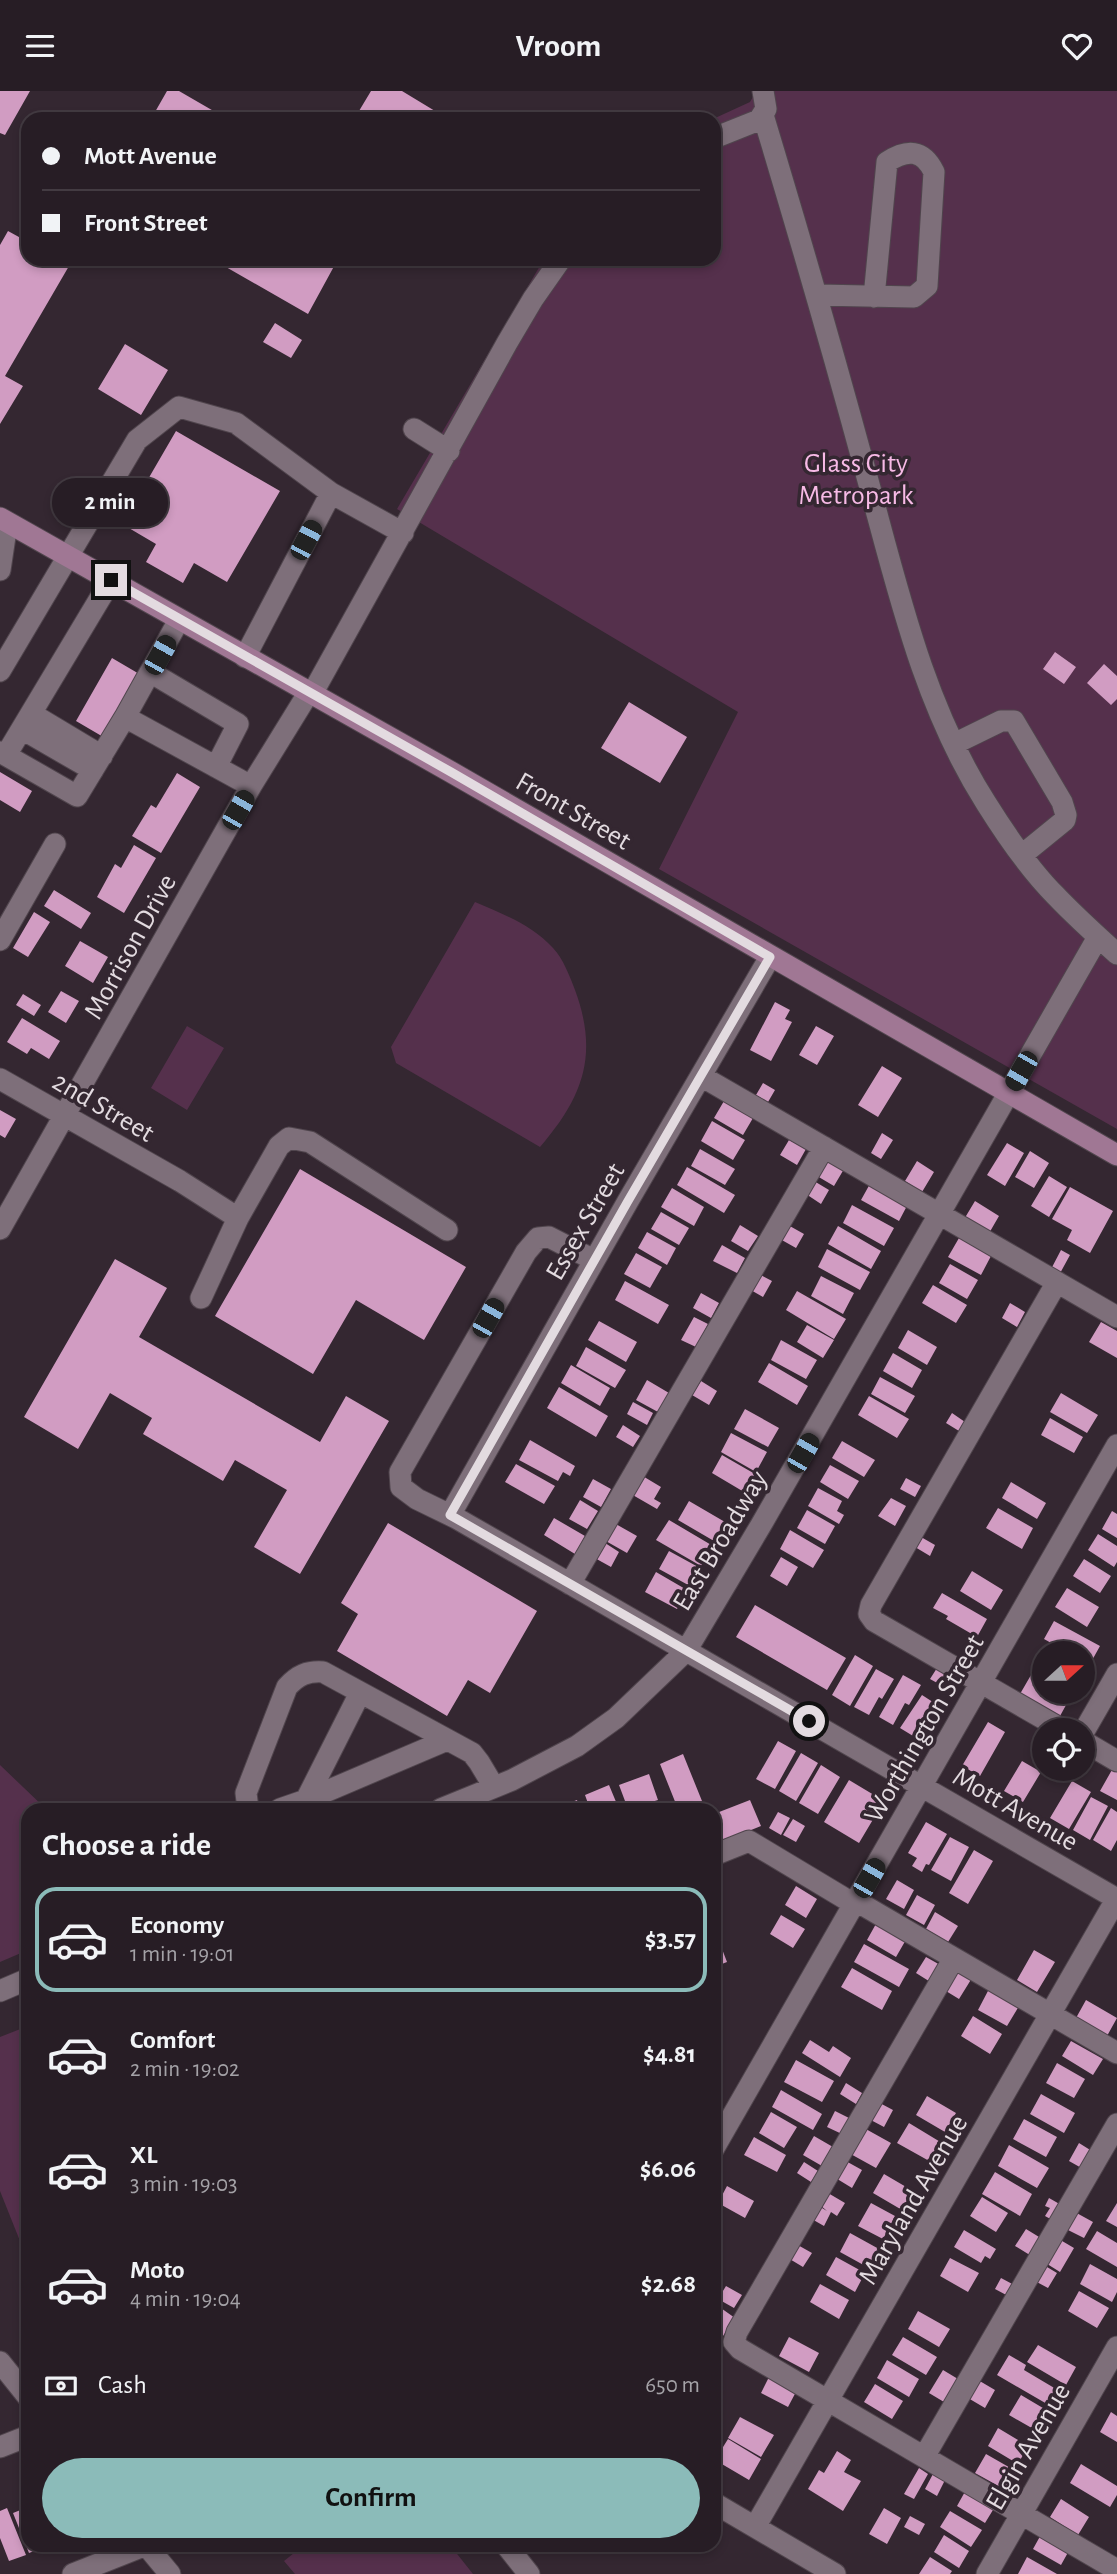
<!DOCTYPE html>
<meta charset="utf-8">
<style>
:root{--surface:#271d25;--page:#332a32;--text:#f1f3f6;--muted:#a4a2a7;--line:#433b42;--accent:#8bbbb9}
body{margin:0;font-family:"Alegreya Sans",sans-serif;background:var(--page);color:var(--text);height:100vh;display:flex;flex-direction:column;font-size:26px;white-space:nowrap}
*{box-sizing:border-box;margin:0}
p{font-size:23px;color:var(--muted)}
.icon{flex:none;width:38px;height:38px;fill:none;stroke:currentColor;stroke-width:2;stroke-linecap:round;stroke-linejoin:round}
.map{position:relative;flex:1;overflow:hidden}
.sheet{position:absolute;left:21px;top:1712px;width:700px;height:749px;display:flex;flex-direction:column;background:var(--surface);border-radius:21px;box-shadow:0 4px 10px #0003,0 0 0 2px var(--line)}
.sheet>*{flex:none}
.top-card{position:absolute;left:21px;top:21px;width:700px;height:154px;border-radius:21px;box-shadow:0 4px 10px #0003,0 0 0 2px var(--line);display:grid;align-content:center;height:154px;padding:0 21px;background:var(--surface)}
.needle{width:46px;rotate:69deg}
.tools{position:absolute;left:1032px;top:1550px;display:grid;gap:14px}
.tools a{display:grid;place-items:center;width:63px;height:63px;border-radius:50%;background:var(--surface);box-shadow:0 4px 10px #0003,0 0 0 2px var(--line);font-size:35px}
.end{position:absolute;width:32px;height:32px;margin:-16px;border:9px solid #e3dbe0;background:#111;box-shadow:0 0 0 4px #111}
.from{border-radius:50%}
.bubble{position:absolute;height:49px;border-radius:24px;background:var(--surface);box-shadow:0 4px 10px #0003,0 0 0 2px var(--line);font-size:23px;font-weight:700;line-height:49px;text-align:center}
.car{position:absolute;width:21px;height:42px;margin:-21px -10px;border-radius:9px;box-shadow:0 0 5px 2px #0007;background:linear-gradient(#222 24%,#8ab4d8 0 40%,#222 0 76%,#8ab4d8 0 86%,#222 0)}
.top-card b{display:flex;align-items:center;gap:24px;height:66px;font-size:26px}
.top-card b+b{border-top:2px solid var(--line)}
.top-card i{width:18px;height:18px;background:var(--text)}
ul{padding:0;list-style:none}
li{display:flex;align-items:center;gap:21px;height:105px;margin:0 14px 10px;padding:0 7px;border:4px solid transparent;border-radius:21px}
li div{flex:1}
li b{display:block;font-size:26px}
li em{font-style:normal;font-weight:700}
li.selected{border-color:var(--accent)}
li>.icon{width:63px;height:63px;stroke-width:1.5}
h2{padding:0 21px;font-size:32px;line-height:84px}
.pay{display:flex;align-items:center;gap:18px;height:77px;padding:0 21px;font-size:26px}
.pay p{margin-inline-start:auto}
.button{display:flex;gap:14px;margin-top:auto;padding:14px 21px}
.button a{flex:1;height:80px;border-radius:42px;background:var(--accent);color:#111;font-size:28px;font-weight:700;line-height:80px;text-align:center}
header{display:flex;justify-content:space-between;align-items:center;height:91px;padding:0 21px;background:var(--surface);font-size:32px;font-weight:700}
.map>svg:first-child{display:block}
</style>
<header><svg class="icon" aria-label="menu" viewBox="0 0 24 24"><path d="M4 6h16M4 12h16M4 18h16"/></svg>Vroom<svg class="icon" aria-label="heart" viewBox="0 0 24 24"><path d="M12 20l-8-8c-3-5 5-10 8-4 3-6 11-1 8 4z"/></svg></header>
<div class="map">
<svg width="1117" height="2483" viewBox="0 0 1117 2483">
<rect width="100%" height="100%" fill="#342731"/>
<path fill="#55304c" d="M752,0h365v1038l-458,-260 79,-157 -341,-203 147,-250h170l-1,-140 37,-17 4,-7z
M475,811c28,12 57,23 78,46 10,10 17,29 22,42 24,65 8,107 -35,157l-144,-84 -5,-16z
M187,935l37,22 -37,62 -36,-22z
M0,1674l46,44h-18v141l-28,12z
M28,1935v235l-28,-70v-154z
M304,2454h146l23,29h-178l-11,-13z"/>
<path fill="#d19cc2" d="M0,0h30l-25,44 -5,-2z
M167,0h12l38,22 -3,6h-63z
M371,0h31l33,20 -4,8h-59l-13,-8z
M8,140l20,11v17h29l12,7 -64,110 18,10 -23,38v-179z
M212,168h126l-30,55z
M275,232l27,17 -11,18 -28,-16z
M125,253l43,26 -27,45 -43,-26z
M176,340l104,60 -53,91 -33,-19 -11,20 -37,-21 10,-18 -34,-20z
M1055,561l21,15 -12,17 -21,-15z
M112,567l29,17 -36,63 -29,-17z
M1104,573l13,12v23l-6,6 -24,-22z
M629,611l58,35 -27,46 -59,-35z
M0,681l32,19 -12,21 -20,-12z
M177,682l23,14 -39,66 -29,-17 19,-31 5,3z
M134,754l22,13 -32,55 -27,-16 18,-33 6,4z
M54,799l37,23 -10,16 -37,-23z
M34,821l16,10 -22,35 -15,-9z
M80,850l28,16 -15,26 -28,-17z
M61,900l18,10 -13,22 -18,-11z
M23,903l18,11 -7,11 -18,-11z
M775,911l15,8 -5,9 7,3 -21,39 -21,-11z
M22,927l38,23 -11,18 -18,-11 -4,6 -20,-12z
M816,935l18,10 -17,29 -18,-10z
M882,975l20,12 -24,39 -20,-12z
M763,992l12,7 -7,12 -12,-7z
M724,1010l29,17 -10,17 -29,-17z
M0,1019l16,9 -11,19 -5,-3z
M712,1030l33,19 -12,20 -32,-19z
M882,1042l11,7 -12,19 -10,-6z
M789,1049l17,9 -9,16 -17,-10z
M1007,1052l17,10 -19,33 -18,-11z
M700,1058l35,20 -10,16 -34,-19z
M1030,1060l19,12 -15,25 -19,-11z
M827,1068l17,10 -10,17 -17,-10z
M917,1070l17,11 -12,20 -17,-11z
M687,1076l48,28 -11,18 -47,-28z
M300,1078l166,98 -42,73 -68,-40 -43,74 -98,-58z
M1049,1085l18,11 -18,30 -18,-11z
M814,1090l15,9 -8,14 -15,-10z
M871,1091l38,20 -10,19 -38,-21z
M1070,1096l43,24 -23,42 -23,-13 5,-10 -20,-11z
M672,1097l32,19 -10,19 -33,-19z
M975,1110l24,15 -11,19 -25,-14z
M852,1114l42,23 -10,18 -41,-23z
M661,1121l28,16 -10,17 -28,-16z
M740,1134l18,11 -10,15 -17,-10z
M788,1134l16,9 -8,14 -16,-9z
M838,1135l43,25 -10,18 -43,-25z
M647,1141l29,16 -9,17 -29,-17z
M959,1147l32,18 -10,19 -33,-18z
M722,1154l23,13 -8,15 -24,-12z
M827,1158l43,23 -10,18 -42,-23z
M1061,1159l9,5 -12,22 -9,-4z
M636,1162l26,14 -12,21 -26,-14z
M115,1168l52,29 -28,49 181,105 26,-46 43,25 -89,153 -46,-27 33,-57 -52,-30 -12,21 -80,-47 9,-16 -42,-25 -32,56 -54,-32z
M950,1173l28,16 -11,19 -28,-16z
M757,1182l15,8 -9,16 -14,-8z
M821,1185l33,17 -11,21 -32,-18z
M625,1190l44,24 -11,19 -43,-24z
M933,1194l34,20 -11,18 -34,-20z
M797,1200l49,28 -12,20 -48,-29z
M701,1202l18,10 -8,15 -18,-10z
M1010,1212l15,9 -8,15 -15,-9z
M694,1226l14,7 -12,23 -15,-7z
M599,1230l38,21 -11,20 -38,-22z
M1101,1231l16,9v27l-28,-16z
M807,1234l27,15 -11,18 -26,-16z
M908,1239l29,17 -10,18 -29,-17z
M781,1249l36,20 -11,19 -35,-19z
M586,1256l40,23 -11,18 -39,-22z
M893,1262l29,17 -10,18 -29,-17z
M769,1272l39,23 -11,19 -39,-23z
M571,1274l39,23 -10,18 -39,-23z
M880,1286l35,19 -10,17 -34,-19z
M647,1289l22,13 -11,19 -22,-12z
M701,1290l16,10 -8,14 -17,-10z
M559,1296l49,29 -12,21 -49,-29z
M1061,1302l37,22 -11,18 -37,-21z
M869,1305l40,23 -12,19 -39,-23z
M633,1311l20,11 -6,12 -20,-11z
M745,1318l34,19 -11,19 -34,-18z
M952,1322l13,9 -6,9 -13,-8z
M1050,1327l33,19 -9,16 -33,-18z
M623,1334l17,11 -7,11 -17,-10z
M731,1342l36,19 -11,20 -35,-20z
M530,1349l45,26 -5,10 -7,-4 -5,9 -39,-21z
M842,1350l33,19 -11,17 -32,-19z
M722,1364l33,19 -11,18 -32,-19z
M516,1373l39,22 -11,18 -39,-22z
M830,1374l29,16 -11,18 -28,-17z
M641,1384l20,12 -7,12 7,4 -4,6 -26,-15z
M906,1387l15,8 -6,11 -15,-8z
M593,1388l18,10 -10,18 -18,-10z
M1011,1391l35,21 -9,16 -35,-21z
M818,1397l24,13 -5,10 7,4 -5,9 -31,-18z
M891,1407l15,8 -11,20 -17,-10z
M580,1409l18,11 -11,18 -18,-10z
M689,1410l36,21 -11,19 -36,-21z
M998,1417l35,20 -11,21 -36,-21z
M807,1419l28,16 -10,18 -28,-16z
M1112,1420l5,3v24l-15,-9z
M554,1427l31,18 -10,18 -31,-19z
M669,1429l44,26 -12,20 -45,-26z
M388,1432l149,88 -47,82 -22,-13 -21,36 -110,-65 21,-37 -17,-11z
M614,1432l23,13 -10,17 -23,-13z
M790,1439l34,20 -11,18 -33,-19z
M1098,1443l19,12v16l-3,5 -26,-17z
M921,1446l14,8 -5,11 -15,-9z
M602,1450l17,11 -8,15 -18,-10z
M669,1460l31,17 -10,18 -31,-17z
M781,1466l17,10 -11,19 -17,-10z
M1084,1468l27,17 -11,17 -27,-17z
M972,1480l31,19 -12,20 -31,-19z
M656,1481l31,18 -10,19 -32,-17z
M1067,1497l32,19 -12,20 -32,-20z
M942,1502l45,26 -10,18 -31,-18 2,-3 -15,-8z
M755,1514l91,53 -19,32 -91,-53z
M1054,1530l46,25 -10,18 -7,-3v-7h-12l-27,-15z
M855,1564l18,11 -23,40 -18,-11z
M937,1577l18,10 -7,11 -18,-10z
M876,1578l18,10 -12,20 -3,-2 -10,18 -15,-8z
M903,1584l18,10 -12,20 -4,-2 -12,22 -14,-8z
M1031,1584l14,7v10h18l8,4 -11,20 -40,-22z
M922,1604l17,11 -21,33 -18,-11z
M988,1631l17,10 -25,44 -18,-10z
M778,1650l18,10 -21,38 -19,-10z
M801,1662l17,10 -22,38 -17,-10z
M683,1663l19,47 -24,8 -18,-45z
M1022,1670l19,11 -18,30 -19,-11z
M821,1674l19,12 -22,37 -19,-11z
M1113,1677l4,2v30l-17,-9z
M649,1683l9,26 -30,9 -9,-24z
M849,1689l35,21 -25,42 -35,-21z
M1072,1690l19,11 -22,37 -19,-11z
M609,1694l10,24h-29l-5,-14z
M1091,1706l17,9 -18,34 -17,-10z
M577,1709l3,9h-27z
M750,1709l11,26 -47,19v-31z
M1111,1717l6,4v28l-6,11 -18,-11z
M778,1721l12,6 -9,17 -12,-7z
M793,1728l12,7 -9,16 -13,-7z
M926,1731l21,12 -18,31 -3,-1 -4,8 -10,-6 5,-8 -9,-5z
M950,1746l19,10 -18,34 -20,-11z
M974,1759l19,11 -25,43 -19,-11z
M897,1789l17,10 -10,19 -18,-10z
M796,1795l21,13 -11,19 -21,-13z
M917,1804l18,10 -11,20 -18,-10z
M935,1821l23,14 -10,16 -22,-13z
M781,1824l24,14 -12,19 -23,-14z
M877,1831l30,16 -11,19 -29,-17z
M714,1837l13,34 -13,5z
M864,1853l45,25 -10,18 -45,-25z
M1034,1859l21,12 -18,30 -20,-12z
M926,1866l16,9 -10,17 -16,-10z
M953,1876l19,11 -13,21 -18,-11z
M852,1877l40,23 -10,19 -41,-23z
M989,1898l30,17 -12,20 -29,-16z
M1086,1909l31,18 -10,18 -31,-18z
M973,1925l29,18 -12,20 -29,-18z
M810,1949l19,12 4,-6 18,12 -11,19 -38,-24z
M1071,1950l32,18 -10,16 -31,-19z
M796,1969l38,21 -12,21 -38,-20z
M1057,1972l28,16 -11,19 -28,-15z
M846,1992l16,10 -6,11 -16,-10z
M781,1999l41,24 -9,16 -41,-23z
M1041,2003l34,19 -11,20 -34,-19z
M927,2005l29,17 -11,19 -29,-17z
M876,2010l17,9 -9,17 -17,-9z
M835,2020l16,8 -7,16 -17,-8z
M771,2021l26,15 -13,21 -25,-15z
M1024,2028l33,18 -11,20 -33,-18z
M909,2032l33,20 -11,19 -34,-19z
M864,2037l27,15 -15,25 -29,-16z
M814,2045l19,11 -11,19 -19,-11z
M754,2046l32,18 -9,17 -33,-17z
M1079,2052l16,10 -10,17 -16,-9z
M1009,2054l40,23 -12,20 -39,-22z
M844,2069l18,10 -10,18 -18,-11z
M804,2071l14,9 -7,11 -14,-9z
M995,2081l37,22 -12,22 -38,-22z
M884,2083l29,17 -11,19 -29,-17z
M727,2095l27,15 -9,17 -27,-15z
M828,2102l17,10 -8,13 -6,-4 -7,14 -14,-8 7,-13 10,6 -7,-6z
M982,2106l26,16 -12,19 -26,-16z
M1049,2107l14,8 -9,15 -9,-5 5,-8 -5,-2z
M871,2112l24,13 -12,23 -25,-13z
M1117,2112v24l-11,-6z
M1073,2120l20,11 -9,16 -20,-10z
M1026,2138l18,11 -11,17 -18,-11z
M964,2139l32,19 -6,10 -5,-3 -4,7 -27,-16z
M1097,2140l20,12v24l-31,-18z
M850,2142l29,16 -10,19 -29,-16z
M1057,2147l17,10 -14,24 -16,-10z
M796,2153l16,9 -9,14 -15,-9z
M836,2166l29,16 -10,19 -29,-17z
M950,2167l29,15 -11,19 -28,-16z
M1042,2173l15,9 -9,15 -15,-8z
M1090,2173l27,15v13l-5,10 -32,-18z
M1001,2187l15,8 -6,11 -15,-8z
M820,2193l29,16 -10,19 -29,-17z
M726,2195l16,9 -8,13 -16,-9z
M1079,2200l30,17 -12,20 -29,-17z
M718,2215l17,12 -12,18 -9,-6v-18z
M918,2220l32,18 -11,18 -31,-18z
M789,2246l30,16 -10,19 -30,-16z
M903,2246l34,20 -11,18 -34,-20z
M1038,2254l38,22 -10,18 -39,-23z
M1009,2264l17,10 -2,5 32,19 -9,15 -50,-29z
M887,2269l32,19 -10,18 -32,-19z
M943,2279l15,9 -14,23 -15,-9z
M770,2284l27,15 -9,17 -27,-14z
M978,2289l17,10 -10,18 -17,-10z
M875,2293l28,17 -11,18 -28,-17z
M1021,2304l27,16 -11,20 -28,-16z
M1111,2321l6,4v26l-17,-10z
M740,2326l34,18 -13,22 -33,-19z
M998,2337l30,18 -10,18 -30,-18z
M728,2348l33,20 -12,21 -34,-20z
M837,2360l14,9 -7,12 17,9 -18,30 -35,-22 11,-19 5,3z
M986,2363l28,16 -10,19 -29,-16z
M1081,2373l36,22v9l-7,12 -40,-24z
M919,2377l9,6 -14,25 -10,-5z
M933,2383l12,6 -8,16 -12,-7z
M967,2397l29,17 -11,18 -28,-17z
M1061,2408l28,18 -11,18 -28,-18z
M28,2416v38h22l-21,8 -16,-40z
M7,2417l19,47 -17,6 -9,-23v-27z
M884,2417l17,10 -14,26 -18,-10z
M950,2420l32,19 -11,17 -31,-20z
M910,2425l15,8 -6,11 -15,-8z
M1043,2440l28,16 -10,18 -28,-16z
M944,2444l25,16 -10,17 -25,-16z
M930,2466l22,14 -2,3h-31z
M1027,2466l30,17h-39z"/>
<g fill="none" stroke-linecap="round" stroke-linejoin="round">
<defs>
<path id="minor" d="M763,24c35,116 69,233 101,351 32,115 57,235 122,337 20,32 43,66 70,93 19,20 40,39 61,58
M714,47l45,-18 7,-11 -3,-18
M818,204l96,2 13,-11 7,-114c-11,-23 -27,-23 -47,-10l-13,135
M414,338l35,22
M0,479l7,-47
M245,566l86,-164
M0,580l137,-231 42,-33 57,16 95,70 72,40
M150,581l88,52 -22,43
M312,603l195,-351 26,-44 28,-40
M32,623l70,42
M125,626l126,69
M22,638l71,41
M954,653l47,-23h13l48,81 4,13 -1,5 -43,35
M0,661l77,44 48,-79 54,-97
M6,664l105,-175
M0,849l55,-96
M701,985l416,241
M0,988l180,102 58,37 41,-72 10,-8 21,4 137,88
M0,1138l251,-443 58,-94
M594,1169l-45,-23 -11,1 -12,14 -126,220 1,15 16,12 39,19 661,381
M1057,1191l-186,323 -2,9 5,7 191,110
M201,1207l37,-80
M450,1424l178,-314 142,-244
M570,1493l254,-437
M1083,1642l34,-59
M1083,1650l34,20
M306,1709l141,-60
M248,1718l-2,-16 41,-106c11,-12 20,-16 36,-15l149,81 7,9 15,25
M280,1718l26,-9 54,-107
M441,1718l71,-29 65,-34 39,-28 70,-67 75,-126 337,-588
M714,1764l35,-14 105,63
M856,1810l261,152
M954,1867l-217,374 -3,10 6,7 377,221
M0,1900l28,-12
M714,2057l403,-703
M0,2271l28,35
M0,2356l28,-11
M924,2366l193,-333
M714,2412l121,71
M755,2436l362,-629
M506,2454l23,29
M73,2483l73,-29 24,29
M987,2483l130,-227"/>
<path id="major" d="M0,427l451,254 666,383"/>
</defs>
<use href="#minor" stroke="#50454d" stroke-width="23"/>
<use href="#major" stroke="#50454d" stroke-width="23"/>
<use href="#minor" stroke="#7e6f7a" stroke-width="21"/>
<use href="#major" stroke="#a07794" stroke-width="21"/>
</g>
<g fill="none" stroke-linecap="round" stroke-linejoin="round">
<path stroke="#e3dbe0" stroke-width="9" d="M111,489l340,192 319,185 -142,244 -178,314 359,206"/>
</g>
<g text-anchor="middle" stroke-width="7" stroke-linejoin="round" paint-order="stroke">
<g font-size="28" fill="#f7bae6" stroke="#342731">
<text x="856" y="381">Glass City<tspan x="856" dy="32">Metropark</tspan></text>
</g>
<g font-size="28" fill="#e3dbe0" stroke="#342731">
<text transform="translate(574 719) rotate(30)" y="10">Front Street</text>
<text transform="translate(129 855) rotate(-61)" y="10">Morrison Drive</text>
<text transform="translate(104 1015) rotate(30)" y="10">2nd Street</text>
<text transform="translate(584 1130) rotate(-60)" y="10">Essex Street</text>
<text transform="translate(719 1449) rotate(-59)" y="10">East Broadway</text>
<text transform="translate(923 1637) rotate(-60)" y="10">Worthington Street</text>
<text transform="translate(1016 1717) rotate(30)" y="10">Mott Avenue</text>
<text transform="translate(912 2108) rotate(-60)" y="10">Maryland Avenue</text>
<text transform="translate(1027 2355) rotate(-60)" y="10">Elgin Avenue</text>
</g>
</g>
</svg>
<div class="tools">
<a><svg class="needle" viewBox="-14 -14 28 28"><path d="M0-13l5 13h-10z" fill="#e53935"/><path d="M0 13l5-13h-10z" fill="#a4a2a7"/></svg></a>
<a><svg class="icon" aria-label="locate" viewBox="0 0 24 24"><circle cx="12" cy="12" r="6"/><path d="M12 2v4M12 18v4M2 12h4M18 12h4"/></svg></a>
</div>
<i class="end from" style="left:809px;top:1630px"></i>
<i class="end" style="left:111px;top:489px"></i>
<div class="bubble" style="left:52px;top:387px;width:116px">2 min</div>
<i class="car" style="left:306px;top:449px;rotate:28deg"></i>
<i class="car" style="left:160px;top:564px;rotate:29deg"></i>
<i class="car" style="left:238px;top:719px;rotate:30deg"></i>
<i class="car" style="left:1021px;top:980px;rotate:210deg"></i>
<i class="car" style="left:488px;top:1227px;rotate:29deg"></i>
<i class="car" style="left:803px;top:1362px;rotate:30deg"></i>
<i class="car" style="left:869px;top:1787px;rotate:30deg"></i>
<div class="top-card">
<b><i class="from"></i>Mott Avenue</b>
<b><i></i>Front Street</b>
</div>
<section class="sheet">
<h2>Choose a ride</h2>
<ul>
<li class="selected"><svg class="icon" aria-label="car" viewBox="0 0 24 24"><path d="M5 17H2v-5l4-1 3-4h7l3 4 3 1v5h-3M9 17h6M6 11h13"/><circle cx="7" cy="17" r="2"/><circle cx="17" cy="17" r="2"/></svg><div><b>Economy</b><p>1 min · 19:01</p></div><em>$3.57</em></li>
<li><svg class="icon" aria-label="car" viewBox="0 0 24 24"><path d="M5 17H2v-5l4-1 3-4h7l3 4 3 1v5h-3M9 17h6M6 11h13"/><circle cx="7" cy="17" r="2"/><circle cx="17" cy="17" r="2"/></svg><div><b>Comfort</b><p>2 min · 19:02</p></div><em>$4.81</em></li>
<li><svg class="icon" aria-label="car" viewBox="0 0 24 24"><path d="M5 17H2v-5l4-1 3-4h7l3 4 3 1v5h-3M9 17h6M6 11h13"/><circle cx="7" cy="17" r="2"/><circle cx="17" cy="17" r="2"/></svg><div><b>XL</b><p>3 min · 19:03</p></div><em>$6.06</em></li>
<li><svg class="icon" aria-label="car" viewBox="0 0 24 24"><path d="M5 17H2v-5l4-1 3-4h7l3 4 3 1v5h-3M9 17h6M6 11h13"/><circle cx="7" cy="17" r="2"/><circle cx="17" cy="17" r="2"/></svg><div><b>Moto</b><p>4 min · 19:04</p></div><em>$2.68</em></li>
</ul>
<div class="pay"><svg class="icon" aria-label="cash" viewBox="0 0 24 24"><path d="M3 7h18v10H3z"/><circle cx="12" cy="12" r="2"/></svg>Cash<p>650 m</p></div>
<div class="button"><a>Confirm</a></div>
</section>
</div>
